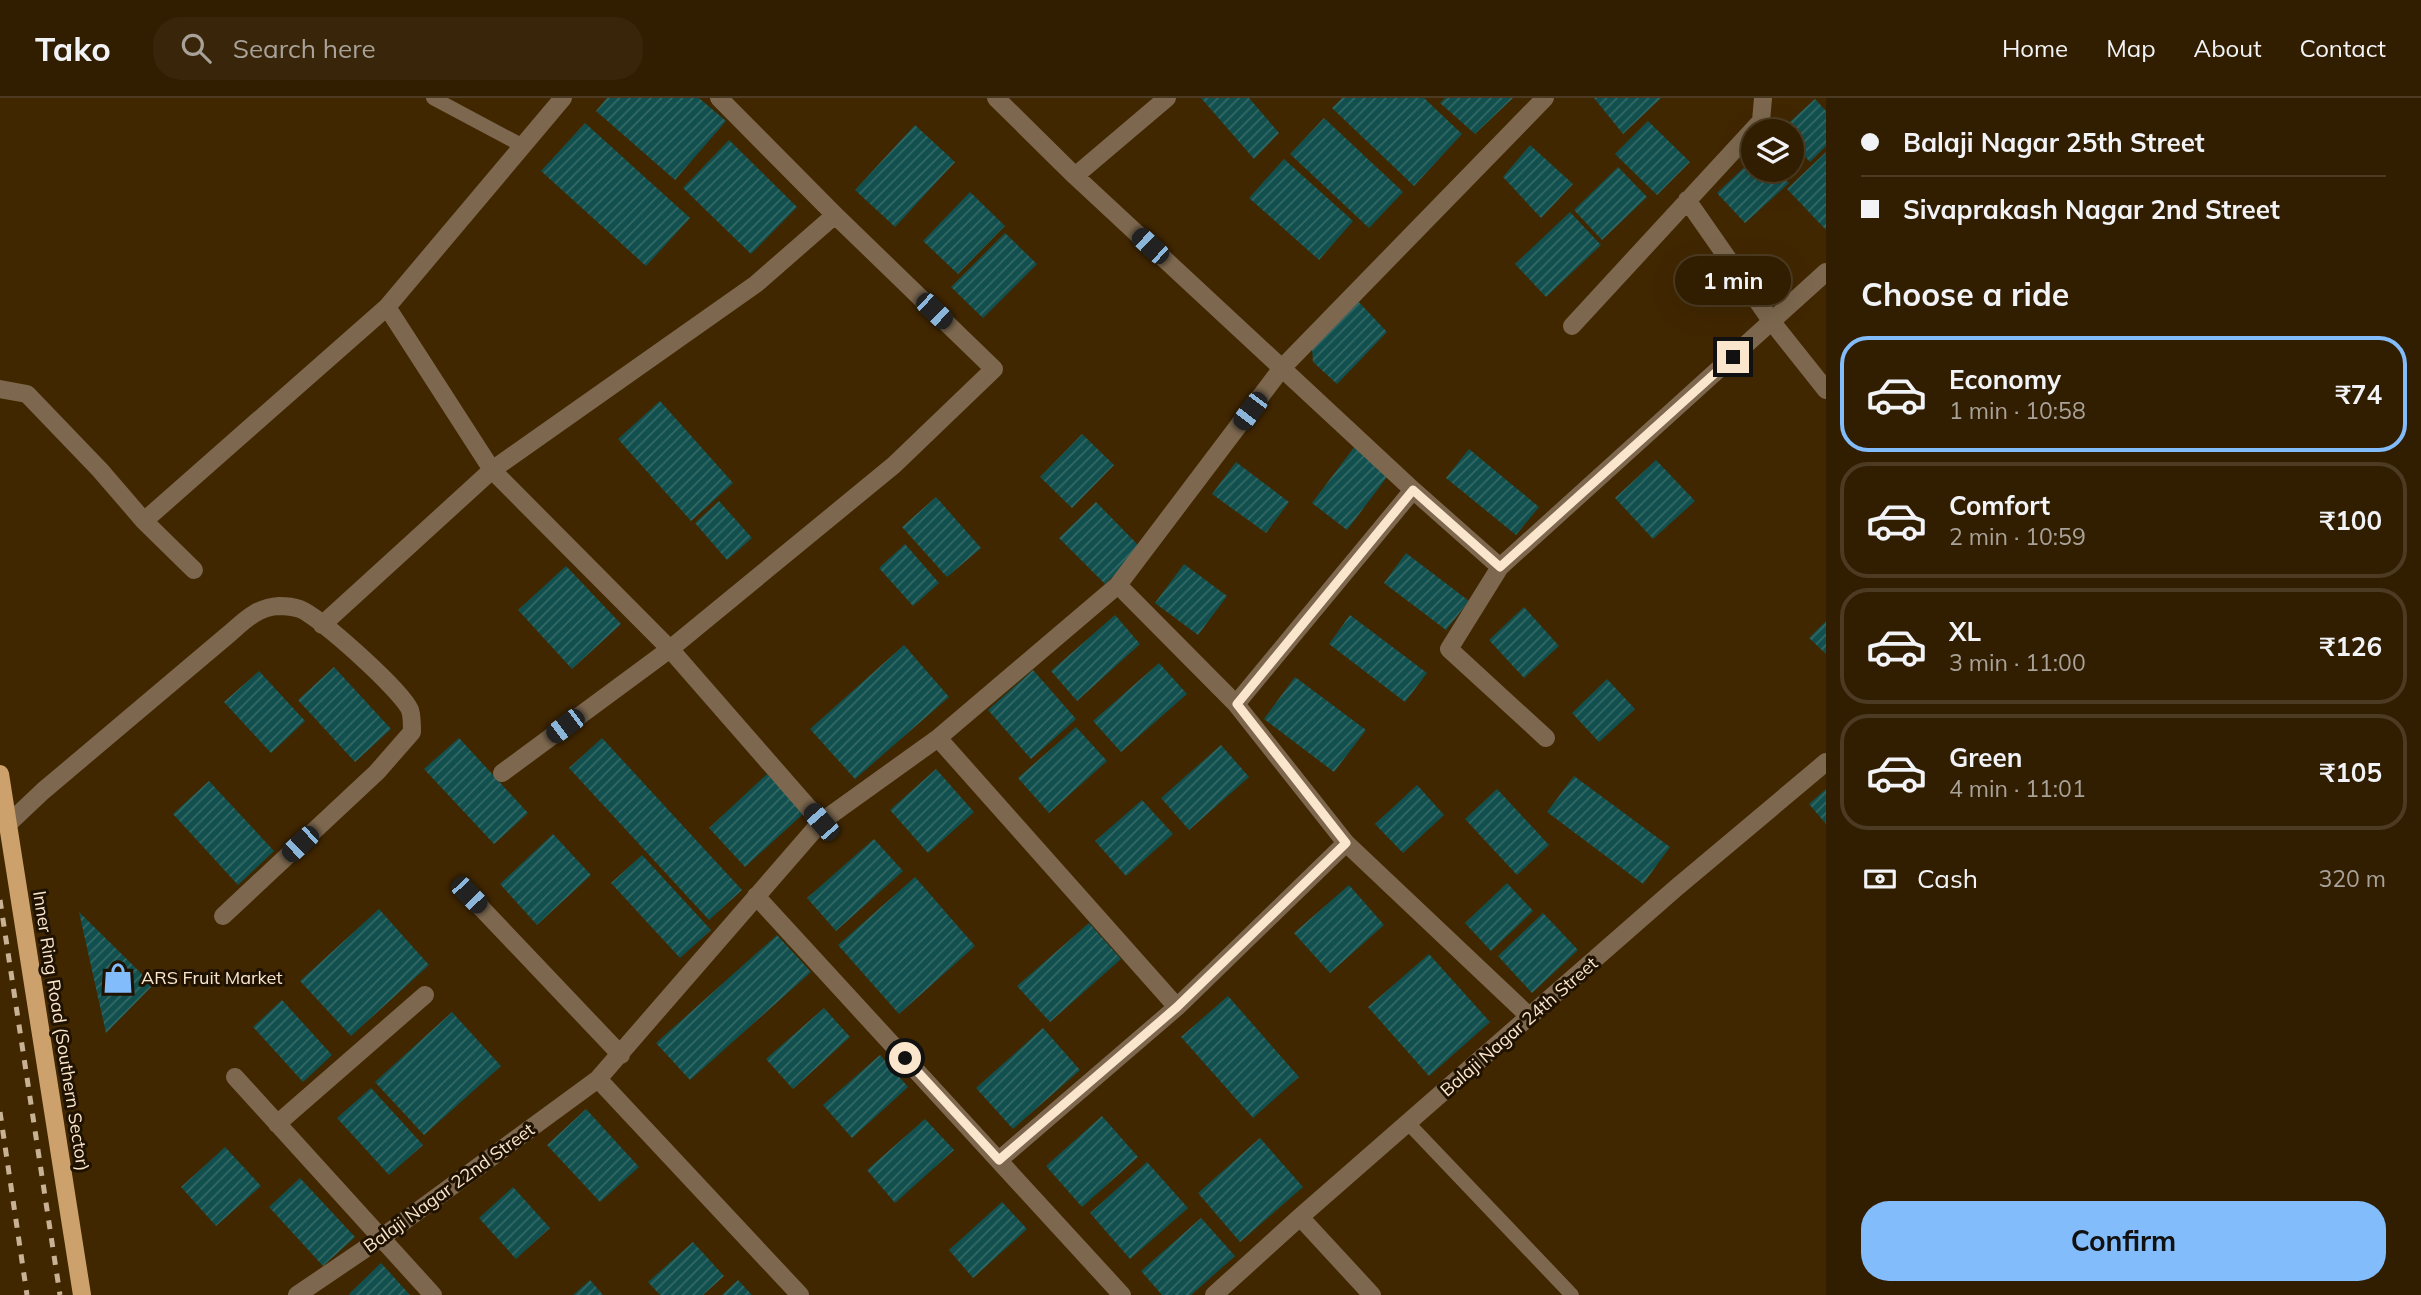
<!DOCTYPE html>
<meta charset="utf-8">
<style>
:root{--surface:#311d00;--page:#39260a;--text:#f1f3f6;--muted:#a8a299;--line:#4c3b22;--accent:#82bcfa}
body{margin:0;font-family:Mulish,sans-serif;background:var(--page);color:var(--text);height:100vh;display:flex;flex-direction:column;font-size:26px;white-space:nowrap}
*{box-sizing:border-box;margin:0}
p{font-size:23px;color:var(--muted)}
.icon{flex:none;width:38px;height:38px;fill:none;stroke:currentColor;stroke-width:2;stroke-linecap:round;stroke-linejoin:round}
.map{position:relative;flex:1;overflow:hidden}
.side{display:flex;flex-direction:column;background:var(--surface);width:595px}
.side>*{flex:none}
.hud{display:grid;align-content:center;height:154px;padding:0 35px;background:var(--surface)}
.fabs{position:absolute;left:1741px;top:21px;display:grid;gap:14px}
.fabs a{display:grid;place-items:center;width:63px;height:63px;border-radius:50%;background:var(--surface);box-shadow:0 7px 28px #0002,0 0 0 2px var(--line);font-size:35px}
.end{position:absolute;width:32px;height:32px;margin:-16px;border:9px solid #fae5cd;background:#111;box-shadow:0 0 0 4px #111}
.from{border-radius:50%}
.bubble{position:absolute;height:49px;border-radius:24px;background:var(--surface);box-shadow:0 7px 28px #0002,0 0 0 2px var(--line);font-size:23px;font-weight:700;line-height:49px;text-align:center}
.car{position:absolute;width:21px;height:42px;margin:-21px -10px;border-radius:9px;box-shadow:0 0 5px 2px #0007;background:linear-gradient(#222 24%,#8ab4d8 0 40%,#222 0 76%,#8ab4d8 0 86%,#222 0)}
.hud b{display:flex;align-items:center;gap:24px;height:66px;font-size:26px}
.hud b+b{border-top:2px solid var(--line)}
.hud i{width:18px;height:18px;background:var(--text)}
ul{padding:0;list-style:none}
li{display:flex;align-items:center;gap:21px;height:116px;margin:0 14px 10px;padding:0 21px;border:4px solid var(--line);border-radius:28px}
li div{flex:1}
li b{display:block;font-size:26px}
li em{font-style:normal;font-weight:700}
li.current{border-color:var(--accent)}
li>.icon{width:63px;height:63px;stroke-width:1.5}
h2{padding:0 35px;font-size:32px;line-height:84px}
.pay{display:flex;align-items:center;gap:18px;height:77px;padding:0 35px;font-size:26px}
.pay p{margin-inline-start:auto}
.primary-button{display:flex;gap:14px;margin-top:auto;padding:14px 35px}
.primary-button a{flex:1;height:80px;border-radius:28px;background:var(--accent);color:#111;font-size:28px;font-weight:700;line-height:80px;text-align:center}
header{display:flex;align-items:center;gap:42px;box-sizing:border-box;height:98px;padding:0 35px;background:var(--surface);border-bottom:2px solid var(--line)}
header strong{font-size:33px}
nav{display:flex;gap:38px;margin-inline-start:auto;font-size:24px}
.search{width:490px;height:63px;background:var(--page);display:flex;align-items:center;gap:18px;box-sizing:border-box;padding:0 24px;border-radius:28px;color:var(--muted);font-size:26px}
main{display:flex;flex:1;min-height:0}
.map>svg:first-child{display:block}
</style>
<header>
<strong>Tako</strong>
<div class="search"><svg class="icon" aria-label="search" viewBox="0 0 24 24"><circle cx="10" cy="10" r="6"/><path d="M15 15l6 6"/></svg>Search here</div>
<nav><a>Home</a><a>Map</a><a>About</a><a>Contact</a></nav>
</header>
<main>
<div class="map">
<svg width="1826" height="1197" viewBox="0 0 1826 1197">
<defs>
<pattern id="building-hatch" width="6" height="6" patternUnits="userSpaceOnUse" patternTransform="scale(1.75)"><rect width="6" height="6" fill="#11504e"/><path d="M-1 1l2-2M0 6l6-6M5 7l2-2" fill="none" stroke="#356966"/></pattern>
</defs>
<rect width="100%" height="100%" fill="#412700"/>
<path fill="url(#building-hatch)" d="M607,0h92l27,23 -51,59 -79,-69z
M1201,0h48l30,35 -25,26z
M1342,0h82l38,36 -48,52 -82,-78z
M1445,0h68l-38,36 -35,-31z
M1594,0h67l-38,36z
M1815,1l11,12v35l-16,16 -18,-19v-12h-12z
M1324,20l79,74 -34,36 -79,-74z
M1648,23l42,41 -33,33 -42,-41z
M585,25l105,95 -44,48 -105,-95z
M915,27l40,37 -60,65 -40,-37z
M729,42l68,67 -46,47 -68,-66z
M1530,47l43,39 -32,34 -38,-41z
M1826,54v78l-39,-41z
M1754,60v12h23l12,13 -44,40 -28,-30z
M1284,61l69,62 -34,39 -70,-62z
M1618,69l29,30 -45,43 -28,-30z
M970,94l35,34 -47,48 -35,-33z
M1570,114l31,33 -55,52 -31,-33z
M1005,135l32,31 -54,54 -32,-31z
M1356,201l31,33 -50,52 -24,-22 -1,-13z
M660,303l73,82 -42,38 -73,-82z
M1082,336l32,31 -42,43 -32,-31z
M1355,348l35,27 -43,57 -35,-27z
M1469,351l70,58 -23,28 -70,-57z
M1656,362l39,41 -42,38 -38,-41z
M1236,364l53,40 -23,31 -54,-39z
M936,399l45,51 -34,29 -45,-50z
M719,403l33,37 -25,22 -32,-37z
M1096,404l46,47 -37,35 -46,-46z
M905,446l34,39 -26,23 -34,-38z
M1406,455l63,48 -23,29 -62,-47z
M1184,466l43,32 -29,39 -43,-32z
M566,468l55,58 -49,45 -54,-59z
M1524,509l35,39 -35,32 -35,-38z
M1115,517l25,29 -63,57 -26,-30z
M1350,517l77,58 -22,29 -76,-58z
M1826,523v33l-17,-16z
M904,547l45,52 -94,82 -45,-50z
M1159,565l28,31 -66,58 -28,-31z
M334,569l57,62 -36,33 -57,-62z
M1033,572l43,49 -45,40 -43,-49z
M259,573l46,50 -34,32 -47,-51z
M1295,579l71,53 -32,42 -70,-53z
M1607,581l28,30 -36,33 -27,-29z
M1076,629l31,34 -58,52 -31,-35z
M459,640l69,75 -34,31 -70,-75z
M602,640l140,152 -33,30 -140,-152z
M1221,647l28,32 -60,53 -28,-32z
M936,671l38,43 -46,41 -38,-43z
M767,676l37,39 -59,54 -36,-39z
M1574,678l96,71 -27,37 -96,-72z
M209,683l65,70 -36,34 -65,-71z
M1417,687l27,30 -41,38 -28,-29z
M1497,691l52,56 -32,30 -52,-56z
M1826,691v35l-17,-20z
M1142,702l31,34 -47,42 -31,-35z
M553,736l38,41 -54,50 -37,-41z
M874,741l29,32 -67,60 -29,-33z
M642,757l69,75 -31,28 -69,-75z
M915,779l60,69 -76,68 -61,-69z
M1507,785l26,28 -42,40 -26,-28z
M1349,787l35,40 -54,48 -36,-40z
M379,811l50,56 -78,71 -51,-55z
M79,814l74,73 -47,48z
M1543,815l35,37 -46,43 -34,-37z
M1089,825l32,36 -71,63 -33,-36z
M777,837l34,37 -121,108 -34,-37z
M1429,856l61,68 -61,54 -61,-69z
M1228,898l71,81 -46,41 -72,-81z
M282,902l50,55 -29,27 -50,-55z
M824,910l26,29 -57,52 -27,-30z
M452,914l49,54 -77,69 -49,-53z
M1043,930l37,42 -67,59 -37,-41z
M880,957l28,32 -56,51 -29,-33z
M371,990l52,57 -34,30 -52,-57z
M586,1011l53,58 -39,35 -53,-57z
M1102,1018l36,41 -56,50 -36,-41z
M925,1021l29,31 -59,53 -28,-33z
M1260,1040l43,49 -63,55 -42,-49z
M225,1049l36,39 -45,40 -35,-39z
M1147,1064l41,46 -58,51 -40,-46z
M300,1080l55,59 -32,29 -54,-59z
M513,1089l37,41 -34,31 -37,-41z
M1002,1104l25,27 -54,49 -24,-28z
M1201,1120l34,38 -44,39h-29l-21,-24z
M693,1144l31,34 -21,19h-43l-12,-13z
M381,1165l29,32h-60l-1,-1z
M590,1182l13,15h-30z
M738,1182l14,15h-30z"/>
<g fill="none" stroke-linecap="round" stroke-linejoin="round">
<path stroke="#7d684f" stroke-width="14" d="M433,0l90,48
M1408,1025l164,172"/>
<path stroke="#7d684f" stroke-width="18" d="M996,0l79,78 338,314 87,77
M1075,78l92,-78
M1687,102l85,122 54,68
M387,209l105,163 178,179 151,173
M1572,228l189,-205 2,-23
M0,291l27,5 73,76 44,51 243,-214 176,-209
M144,423l50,49
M1118,487l118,119 110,139 184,174
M322,527l170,-155 264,-186 79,-69
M1236,606l177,-214
M938,640l239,269
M1546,640l-97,-89 51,-82 326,-295
M502,675l168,-124 224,-184 100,-96 -159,-154 -116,-117
M7,727l36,-34 186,-157c15,-13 28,-27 50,-28 6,0 15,1 21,3 20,8 102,82 110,101 2,6 2,15 2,22l-35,40 -154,144
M469,797l152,160
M756,798l366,399
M235,979l198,218
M598,981l202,216
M277,1026l148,-129
M999,1062l178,-153 169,-164
M1300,1119l72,78
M297,1197l84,-57 217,-159 223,-257 117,-84 180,-153 164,-217 263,-270
M1214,1197l86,-78 376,-329 150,-126"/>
<path stroke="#cca16c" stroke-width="18" d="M0,676l82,521"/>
<path stroke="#c8b296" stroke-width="5" stroke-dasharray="9 9" stroke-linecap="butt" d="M0,802l60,395
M0,1014l27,183"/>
</g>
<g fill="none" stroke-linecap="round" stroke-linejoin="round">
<path stroke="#fae5cd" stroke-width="9" d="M905,960l94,102 178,-153 169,-164 -109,-139 176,-214 87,77 233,-210"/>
</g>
<defs>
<symbol id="shop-bare" viewBox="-9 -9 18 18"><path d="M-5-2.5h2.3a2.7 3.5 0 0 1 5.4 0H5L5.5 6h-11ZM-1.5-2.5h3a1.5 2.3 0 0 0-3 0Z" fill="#82bcfa" stroke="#201201" stroke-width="2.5" paint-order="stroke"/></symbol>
</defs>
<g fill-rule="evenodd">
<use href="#shop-bare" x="96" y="858" width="44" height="44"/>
</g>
<g text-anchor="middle" stroke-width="6" stroke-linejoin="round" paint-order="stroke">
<g font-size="18" fill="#fae5cd" stroke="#201201" text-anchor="start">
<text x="141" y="886">ARS Fruit Market</text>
</g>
<g font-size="18" fill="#fae5cd" stroke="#201201">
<text transform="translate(1519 929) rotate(-41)" y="6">Balaji Nagar 24th Street</text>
<text transform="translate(61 933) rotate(81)" y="6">Inner Ring Road (Southern Sector)</text>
<text transform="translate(449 1090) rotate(-36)" y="6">Balaji Nagar 22nd Street</text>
</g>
</g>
</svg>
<div class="fabs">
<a><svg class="icon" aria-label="layers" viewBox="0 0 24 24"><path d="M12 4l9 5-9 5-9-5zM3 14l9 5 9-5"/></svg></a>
</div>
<i class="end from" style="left:905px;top:960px"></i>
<i class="end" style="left:1733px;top:259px"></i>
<div class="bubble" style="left:1675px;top:158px;width:116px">1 min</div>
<i class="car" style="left:1150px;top:148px;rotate:313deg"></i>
<i class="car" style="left:934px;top:213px;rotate:134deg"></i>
<i class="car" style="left:1250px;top:313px;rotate:217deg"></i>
<i class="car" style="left:565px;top:628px;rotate:233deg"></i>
<i class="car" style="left:821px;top:724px;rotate:319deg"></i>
<i class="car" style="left:300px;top:746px;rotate:227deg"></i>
<i class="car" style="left:469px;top:797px;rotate:136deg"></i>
</div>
<section class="side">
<div class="hud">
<b><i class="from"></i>Balaji Nagar 25th Street</b>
<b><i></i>Sivaprakash Nagar 2nd Street</b>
</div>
<h2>Choose a ride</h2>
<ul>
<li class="current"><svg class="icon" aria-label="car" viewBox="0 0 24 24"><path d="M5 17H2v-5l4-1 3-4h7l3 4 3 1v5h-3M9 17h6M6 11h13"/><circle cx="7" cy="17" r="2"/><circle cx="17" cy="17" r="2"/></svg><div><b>Economy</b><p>1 min · 10:58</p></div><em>₹74</em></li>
<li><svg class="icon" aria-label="car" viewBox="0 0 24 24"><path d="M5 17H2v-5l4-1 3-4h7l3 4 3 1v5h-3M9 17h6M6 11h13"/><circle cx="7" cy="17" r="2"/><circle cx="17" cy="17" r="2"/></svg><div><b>Comfort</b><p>2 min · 10:59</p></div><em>₹100</em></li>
<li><svg class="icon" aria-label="car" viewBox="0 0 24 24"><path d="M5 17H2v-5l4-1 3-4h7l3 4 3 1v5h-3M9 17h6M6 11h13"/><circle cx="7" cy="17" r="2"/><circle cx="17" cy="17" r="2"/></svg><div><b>XL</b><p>3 min · 11:00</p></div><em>₹126</em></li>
<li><svg class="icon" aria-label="car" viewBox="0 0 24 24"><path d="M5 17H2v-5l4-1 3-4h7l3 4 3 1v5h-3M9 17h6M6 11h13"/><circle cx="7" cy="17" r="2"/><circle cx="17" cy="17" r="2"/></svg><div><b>Green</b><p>4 min · 11:01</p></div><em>₹105</em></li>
</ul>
<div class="pay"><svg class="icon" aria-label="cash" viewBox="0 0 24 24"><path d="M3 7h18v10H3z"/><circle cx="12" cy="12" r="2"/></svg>Cash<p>320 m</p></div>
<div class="primary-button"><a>Confirm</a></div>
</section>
</main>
